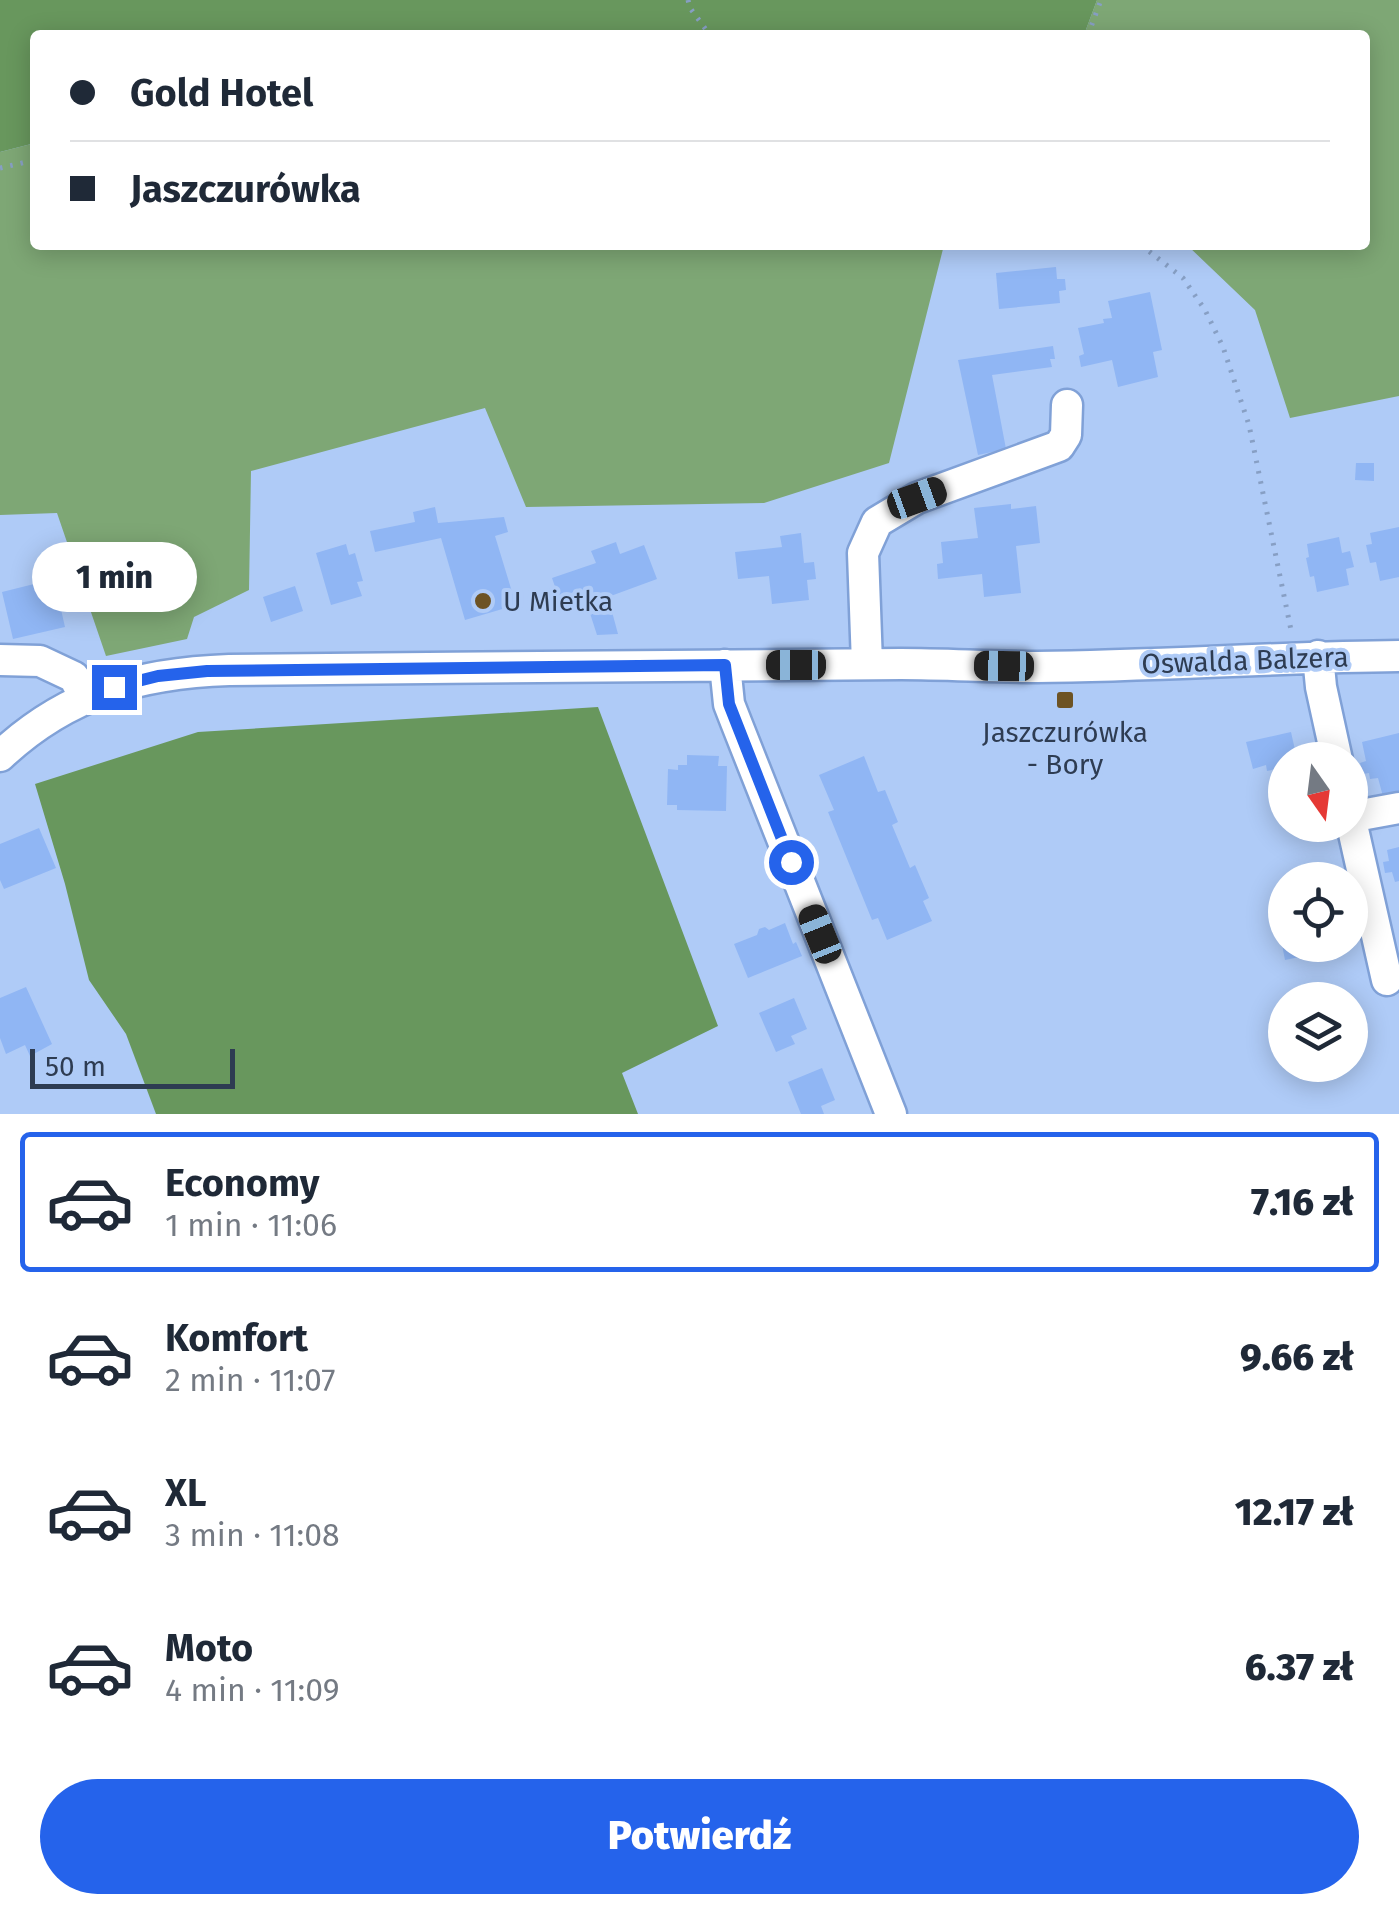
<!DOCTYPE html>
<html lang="pl">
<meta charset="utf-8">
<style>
:root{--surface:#fff;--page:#f2f2f3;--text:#1f2937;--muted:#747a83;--line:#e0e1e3;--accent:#2563eb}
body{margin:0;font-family:"Fira Sans",sans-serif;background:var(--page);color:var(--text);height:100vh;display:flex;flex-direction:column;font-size:38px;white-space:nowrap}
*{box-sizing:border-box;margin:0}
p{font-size:32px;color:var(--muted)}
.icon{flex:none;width:55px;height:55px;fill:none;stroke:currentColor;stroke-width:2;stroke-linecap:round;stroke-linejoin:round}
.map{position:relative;height:1114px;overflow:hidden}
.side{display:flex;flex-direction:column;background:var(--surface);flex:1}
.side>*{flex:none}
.guide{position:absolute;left:30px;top:30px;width:1340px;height:220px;border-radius:10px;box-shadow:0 5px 25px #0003;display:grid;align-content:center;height:220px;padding:0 40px;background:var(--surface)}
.needle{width:65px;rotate:166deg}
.buttons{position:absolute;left:1268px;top:742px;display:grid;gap:20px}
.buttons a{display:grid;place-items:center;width:100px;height:100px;border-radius:50%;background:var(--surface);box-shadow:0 5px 25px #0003;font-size:50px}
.scale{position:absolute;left:30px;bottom:25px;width:205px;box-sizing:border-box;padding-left:10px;border:5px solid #2e3c52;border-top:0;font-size:28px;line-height:35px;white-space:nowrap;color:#2e3c52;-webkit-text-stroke:8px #afcbf7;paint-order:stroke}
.end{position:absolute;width:45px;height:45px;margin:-22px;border:12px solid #2563eb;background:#fff;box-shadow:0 0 0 5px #fff}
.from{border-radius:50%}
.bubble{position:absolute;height:70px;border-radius:35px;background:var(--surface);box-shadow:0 5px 25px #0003;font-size:32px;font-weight:800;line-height:70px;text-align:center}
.car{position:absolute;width:30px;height:60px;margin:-30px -15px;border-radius:12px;box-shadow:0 0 8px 2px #0007;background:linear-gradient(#222 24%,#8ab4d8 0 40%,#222 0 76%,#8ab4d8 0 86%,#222 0)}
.guide b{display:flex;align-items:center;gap:35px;height:95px;font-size:38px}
.guide b+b{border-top:2px solid var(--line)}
.guide i{width:25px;height:25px;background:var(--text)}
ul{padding:18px 0 0;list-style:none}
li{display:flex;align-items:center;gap:30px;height:140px;margin:0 20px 15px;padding:0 20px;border:5px solid transparent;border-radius:10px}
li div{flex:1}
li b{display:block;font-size:38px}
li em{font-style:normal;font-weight:800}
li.active{border-color:var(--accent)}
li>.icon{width:90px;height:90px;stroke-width:1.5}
.button{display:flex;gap:20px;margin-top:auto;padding:20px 40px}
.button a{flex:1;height:115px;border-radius:60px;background:var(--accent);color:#fff;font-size:40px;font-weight:800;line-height:115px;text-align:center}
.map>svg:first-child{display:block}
</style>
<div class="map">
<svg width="1399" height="1114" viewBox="0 0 1399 1114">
<rect width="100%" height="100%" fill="#afcbf7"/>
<path fill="#7ea775" d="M1097,0h302v396l-109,22 -35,-108 -68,-65h178v-210h-281z
M35,143v102h909l-55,218 -125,40 -238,4 -41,-99 -234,63 -2,119 -55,27 -7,22 -81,17 -49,-143 -57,2v-363z"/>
<path fill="#68975d" d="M0,0h1097l-13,35h-1049v108l-35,9z
M598,707l120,319 -96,47 16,41h-482l-30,-80 -37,-54 -24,-96 -30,-100 163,-52z"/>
<path fill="#90b6f4" d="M1056,267l1,12h8l1,11 -7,1 1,12 -61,6 -3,-36z
M1150,292l12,58 -9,2 5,25 -40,10 -6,-27 -31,7 -2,-11 5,-2 -6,-26 26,-5 -1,-4 9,-1 -4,-17z
M1053,346l2,13h-5l2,8 -60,8 14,74 -28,6 -20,-95z
M1356,463h18v18l-19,-1z
M1011,504v5l25,-3 4,37 -24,3 5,47 -37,4 -2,-23 -44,5 -1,-15 6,-1 -2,-21 37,-4 -4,-30z
M435,507l3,16 66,-6 4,15 -13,4 21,69 -51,15 -24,-82 -66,14 -5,-21 45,-9 -2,-10z
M1399,527v50l-19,4 -4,-19 -6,1 -4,-18 6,-1 -2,-11z
M801,533l3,30 10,-1 2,17 -9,1 2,20 -37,4 -3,-28 -31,3 -3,-27 47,-5 -2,-11z
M1339,537l3,16 8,-2 4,16 -8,2 3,16 -32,7 -3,-16 -4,1 -4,-19 3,-1 -2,-13z
M616,542l4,12 24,-9 13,34 -49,18 10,37 -21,1 -10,-31 -23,9 -12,-35 44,-15 -5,-12z
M346,544l3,11 6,-2 8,28 -6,1 5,14 -31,9 -15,-52z
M54,579l11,48 -52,12 -11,-47z
M295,586l8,25 -32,11 -8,-25z
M1291,732l6,27 -12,1v7l-18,4 -1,-6 -13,4 -7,-27z
M1399,733v64l-15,3 -6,-22 -8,1 -1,-6 -6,1 -3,-11 6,-2 -4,-19z
M687,755l32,1 -1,10h9l-1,45 -49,-1v-5h-10l1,-36 10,1v-5h9z
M864,756l14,36 7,-2 13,32 -6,3 18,43 5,-3 14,33 -6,3 9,20 -45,19 -9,-22 -6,2 -44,-108 6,-2 -15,-35z
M39,828l17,40 -52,21 -4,-9v-36z
M1399,847v34l-4,1 -3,-10 -7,1 -2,-11 6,-1 -2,-11z
M1285,912v33l62,2 -62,13 -9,-46z
M785,923l8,21 3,-2 6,14 -54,22 -14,-34 23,-9 2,-6 6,-2 4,3z
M26,987l26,57 -22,12 -5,-11 -19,9 -6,-16v-40z
M794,998l13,31 -16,7 4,8 -19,8 -17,-39z
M822,1068l13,32 -14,6 3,8h-23l-13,-32z"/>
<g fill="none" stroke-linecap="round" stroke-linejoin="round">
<defs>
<path id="minor" d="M1318,656l3,31 16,73
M0,660l40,1 34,16 11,21
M867,664l-4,-111 14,-31 40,-24 142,-52 7,-11 1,-30
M725,665l4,39 7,18 155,392
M0,756c67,-63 140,-83 229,-86 224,-2 448,-5 672,-6 45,0 91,3 136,3 121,-1 241,-10 362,-11
M1350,816l37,164
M1350,817l49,-9"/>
</defs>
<use href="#minor" stroke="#80a1d7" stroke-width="35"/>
<path stroke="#879fc4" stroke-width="5" stroke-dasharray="2.5 8" stroke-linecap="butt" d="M688,0l2,8 20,27
M1088,35l13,-35
M0,168l35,-8
M1141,245l42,33 22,32 18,37 26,78 42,205"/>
<use href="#minor" stroke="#fff" stroke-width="30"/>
</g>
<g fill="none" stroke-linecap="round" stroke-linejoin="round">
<path stroke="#2563eb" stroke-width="12" d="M114,687l44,-11 49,-5 518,-6 4,39 62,158"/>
</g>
<g fill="#6d5324" stroke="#afcbf7" stroke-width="4">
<circle cx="483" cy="601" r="10"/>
<rect x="1055" y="690" width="20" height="20" rx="5"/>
</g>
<g text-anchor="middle" stroke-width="8" stroke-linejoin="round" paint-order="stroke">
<g font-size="28" fill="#2e3c52" stroke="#afcbf7" text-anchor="start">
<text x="503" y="611">U Mietka</text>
<text x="1065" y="742" text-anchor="middle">Jaszczurówka<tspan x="1065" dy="32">- Bory</tspan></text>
</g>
<g font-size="28" fill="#2e3c52" stroke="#afcbf7">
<text transform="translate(1245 660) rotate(-2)" y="10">Oswalda Balzera</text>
</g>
</g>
</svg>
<div class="buttons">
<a><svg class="needle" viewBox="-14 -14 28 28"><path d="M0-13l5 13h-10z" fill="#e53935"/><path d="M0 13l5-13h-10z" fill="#747a83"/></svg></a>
<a><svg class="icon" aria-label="locate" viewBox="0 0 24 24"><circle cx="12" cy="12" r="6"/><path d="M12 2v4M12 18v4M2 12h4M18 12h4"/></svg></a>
<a><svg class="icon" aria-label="layers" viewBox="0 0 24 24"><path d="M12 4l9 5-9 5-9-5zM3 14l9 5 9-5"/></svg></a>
</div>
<div class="scale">50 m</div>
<i class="end from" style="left:791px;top:862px"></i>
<i class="end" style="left:114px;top:687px"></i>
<div class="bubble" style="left:32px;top:542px;width:165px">1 min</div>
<i class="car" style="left:917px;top:498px;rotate:70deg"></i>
<i class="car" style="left:796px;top:665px;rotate:270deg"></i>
<i class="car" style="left:1004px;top:666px;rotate:271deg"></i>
<i class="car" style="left:820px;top:934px;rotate:338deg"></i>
<div class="guide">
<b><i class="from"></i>Gold Hotel</b>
<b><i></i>Jaszczurówka</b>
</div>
</div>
<section class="side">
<ul>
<li class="active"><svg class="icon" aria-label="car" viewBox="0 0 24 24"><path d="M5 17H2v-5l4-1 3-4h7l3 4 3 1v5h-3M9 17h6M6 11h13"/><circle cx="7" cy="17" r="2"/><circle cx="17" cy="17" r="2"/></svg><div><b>Economy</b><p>1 min · 11:06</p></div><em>7.16 zł</em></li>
<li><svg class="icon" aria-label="car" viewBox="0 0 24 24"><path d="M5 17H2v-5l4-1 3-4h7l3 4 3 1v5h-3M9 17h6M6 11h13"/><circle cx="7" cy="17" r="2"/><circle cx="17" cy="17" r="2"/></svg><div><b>Komfort</b><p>2 min · 11:07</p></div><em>9.66 zł</em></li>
<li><svg class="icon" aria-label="car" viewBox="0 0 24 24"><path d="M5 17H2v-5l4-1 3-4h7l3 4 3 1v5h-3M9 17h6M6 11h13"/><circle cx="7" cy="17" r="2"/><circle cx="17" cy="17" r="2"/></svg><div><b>XL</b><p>3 min · 11:08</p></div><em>12.17 zł</em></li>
<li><svg class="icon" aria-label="car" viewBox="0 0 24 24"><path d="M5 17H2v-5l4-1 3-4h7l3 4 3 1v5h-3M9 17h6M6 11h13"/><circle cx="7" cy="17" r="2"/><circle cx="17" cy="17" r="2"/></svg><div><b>Moto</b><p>4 min · 11:09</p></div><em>6.37 zł</em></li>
</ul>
<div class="button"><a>Potwierdź</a></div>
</section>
